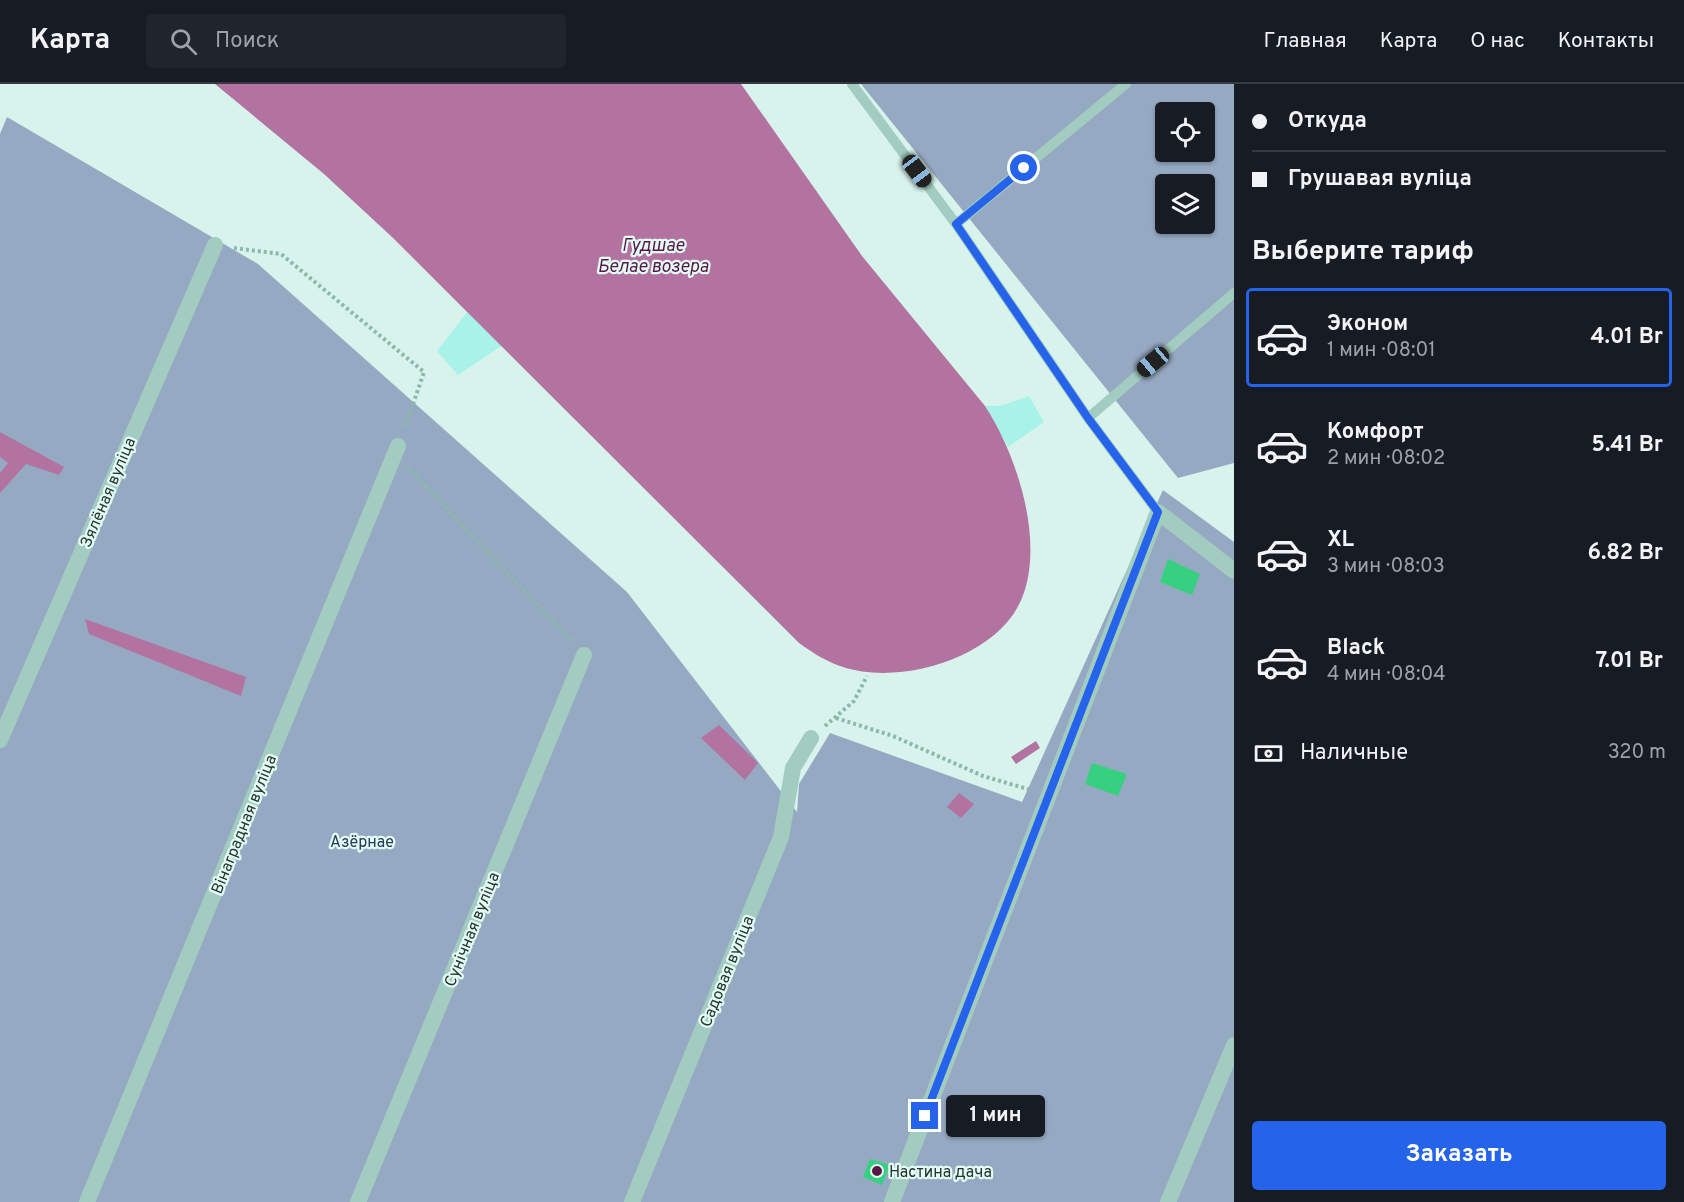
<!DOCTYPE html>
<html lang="ru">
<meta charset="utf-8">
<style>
:root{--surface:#171b24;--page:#20242c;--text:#f1f3f6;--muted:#9ea1a6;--line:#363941;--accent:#2563eb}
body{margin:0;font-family:Overpass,sans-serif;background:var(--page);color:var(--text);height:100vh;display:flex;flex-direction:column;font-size:22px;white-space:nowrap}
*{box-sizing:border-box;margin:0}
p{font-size:20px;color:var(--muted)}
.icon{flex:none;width:33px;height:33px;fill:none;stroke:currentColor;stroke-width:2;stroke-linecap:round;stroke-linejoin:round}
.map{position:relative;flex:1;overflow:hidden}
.side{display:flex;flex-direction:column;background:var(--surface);width:450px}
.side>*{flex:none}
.top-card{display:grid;align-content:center;height:132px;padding:0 18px;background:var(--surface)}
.tools{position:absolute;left:1155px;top:18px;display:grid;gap:12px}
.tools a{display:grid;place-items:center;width:60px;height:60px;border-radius:6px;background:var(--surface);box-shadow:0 2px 4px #0004;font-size:30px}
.end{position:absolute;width:27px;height:27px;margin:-14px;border:8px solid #2563eb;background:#fff;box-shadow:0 0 0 3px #fff}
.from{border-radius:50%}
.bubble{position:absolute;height:42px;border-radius:6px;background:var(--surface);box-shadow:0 2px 4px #0004;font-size:20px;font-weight:700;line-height:42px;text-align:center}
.car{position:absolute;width:18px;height:36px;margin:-18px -9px;border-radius:8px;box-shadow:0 0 4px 2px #0007;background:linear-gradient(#222 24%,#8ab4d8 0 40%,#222 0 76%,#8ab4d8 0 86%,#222 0)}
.top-card b{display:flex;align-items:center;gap:21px;height:57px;font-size:22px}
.top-card b+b{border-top:2px solid var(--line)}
.top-card i{width:15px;height:15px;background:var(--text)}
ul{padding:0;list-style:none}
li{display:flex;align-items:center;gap:18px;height:99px;margin:0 12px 9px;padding:0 6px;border:3px solid transparent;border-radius:6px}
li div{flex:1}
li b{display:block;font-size:22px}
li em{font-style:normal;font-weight:700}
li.selected{border-color:var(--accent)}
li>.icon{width:54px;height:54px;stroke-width:1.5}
h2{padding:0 18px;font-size:27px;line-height:72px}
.pay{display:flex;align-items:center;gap:15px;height:66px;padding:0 18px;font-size:22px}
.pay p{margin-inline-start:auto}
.cta{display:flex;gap:12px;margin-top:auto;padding:12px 18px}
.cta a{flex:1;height:69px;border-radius:6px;background:var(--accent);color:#fff;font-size:24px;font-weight:700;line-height:69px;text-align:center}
header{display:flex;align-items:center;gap:36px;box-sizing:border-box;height:84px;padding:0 30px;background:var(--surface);border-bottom:2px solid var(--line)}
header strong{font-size:28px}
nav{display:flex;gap:33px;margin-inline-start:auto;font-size:21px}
.search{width:420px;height:54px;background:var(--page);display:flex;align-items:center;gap:15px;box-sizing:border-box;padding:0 21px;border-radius:6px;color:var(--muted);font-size:22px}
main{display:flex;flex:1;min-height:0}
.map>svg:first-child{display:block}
</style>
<header>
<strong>Карта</strong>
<div class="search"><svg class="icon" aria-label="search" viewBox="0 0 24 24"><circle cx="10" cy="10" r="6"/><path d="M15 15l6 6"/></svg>Поиск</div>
<nav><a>Главная</a><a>Карта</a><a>О нас</a><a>Контакты</a></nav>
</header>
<main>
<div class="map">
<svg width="1234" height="1118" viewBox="0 0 1234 1118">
<rect width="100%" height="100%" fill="#d7f3ec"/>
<path fill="#96a9c3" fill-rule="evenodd" d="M861,0h373v379l-56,15zM1166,28h38v40h-38zM1166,100h38v40h-38z
M7,33l251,147 369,328 170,220 2,-28 31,-51 192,69 141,-312 71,52v660h-1234v-1068z"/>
<path fill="#a9f2ea" d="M468,227l35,34 -45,30 -21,-24z
M1029,312l15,26 -36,25 -23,-41h15z"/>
<path fill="#b273a1" d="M215,0h526l121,172 123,150c32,49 60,135 37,192 -24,60 -122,88 -179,69 -16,-5 -30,-14 -44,-24l-407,-406 -68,-63z
M0,348l64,35 -5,8 -33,-11 -26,29v-20l8,-10 -8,-6z
M85,535l161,58 -5,19 -152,-62z
M719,641l39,38 -13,17 -44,-42z
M1036,657l4,7 -24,16 -5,-7z
M959,709l15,11 -13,14 -14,-11z"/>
<path fill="#37d080" d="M1168,475l32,15 -8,21 -32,-13z
M1092,679l35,11 -9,22 -33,-12z
M870,1075l20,6 -8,20 -19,-8z"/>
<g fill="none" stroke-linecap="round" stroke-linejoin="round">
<path stroke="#8cb8a9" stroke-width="4" stroke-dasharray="3 3" stroke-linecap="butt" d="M234,164l47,6 143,118 -19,56
M408,384l164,173
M836,634l57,18 90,40 48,14
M825,642l29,-25 13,-25"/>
<path stroke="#a2ccbf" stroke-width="10" d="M852,0l104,140 132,194 70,94
M956,140l170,-140
M1088,334l146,-125"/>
<path stroke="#a2ccbf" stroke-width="16" d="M0,656l215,-495
M87,1118l311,-756
M358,1118l226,-547
M632,1118l149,-365 12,-69 18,-30
M892,1118l266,-690 76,59
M1168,1118l66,-157"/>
</g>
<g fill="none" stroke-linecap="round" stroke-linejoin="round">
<path stroke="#2563eb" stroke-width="8" d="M925,1032l233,-604 -70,-94 -132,-194 68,-56"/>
</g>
<circle fill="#5a1746" stroke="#e3fbf5" stroke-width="2" cx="877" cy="1087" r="6"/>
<g text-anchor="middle" stroke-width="4.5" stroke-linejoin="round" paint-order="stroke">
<g font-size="16" fill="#25362e" stroke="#e3fbf5">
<text transform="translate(107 408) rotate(-67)" y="6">Зялёная вуліца</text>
<text transform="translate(243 740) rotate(-68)" y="6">Вінаградная вуліца</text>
<text transform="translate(471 845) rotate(-68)" y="6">Сунічная вуліца</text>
<text transform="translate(726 887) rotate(-68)" y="6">Садовая вуліца</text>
</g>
<g font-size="16" fill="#273a56" stroke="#e3fbf5">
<text x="362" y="763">Азёрнае</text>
</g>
<g font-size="16" fill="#25362e" stroke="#e3fbf5" text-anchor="start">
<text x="889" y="1093">Настина дача</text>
</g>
<g font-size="18" font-style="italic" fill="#5a1746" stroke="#e3fbf5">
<text x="653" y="167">Гудшае<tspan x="653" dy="21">Белае возера</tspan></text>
</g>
</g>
</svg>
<div class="tools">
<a><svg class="icon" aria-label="locate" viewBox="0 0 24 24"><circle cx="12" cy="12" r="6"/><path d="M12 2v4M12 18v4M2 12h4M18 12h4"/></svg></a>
<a><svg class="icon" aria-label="layers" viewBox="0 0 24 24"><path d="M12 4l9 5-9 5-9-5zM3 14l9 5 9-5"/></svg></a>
</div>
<i class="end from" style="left:1024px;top:84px"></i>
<i class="end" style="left:925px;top:1032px"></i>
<div class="bubble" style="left:946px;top:1011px;width:99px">1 мин</div>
<i class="car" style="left:917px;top:87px;rotate:143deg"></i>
<i class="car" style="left:1153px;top:278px;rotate:230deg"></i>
</div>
<section class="side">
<div class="top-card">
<b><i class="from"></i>Откуда</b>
<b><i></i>Грушавая вуліца</b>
</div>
<h2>Выберите тариф</h2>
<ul>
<li class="selected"><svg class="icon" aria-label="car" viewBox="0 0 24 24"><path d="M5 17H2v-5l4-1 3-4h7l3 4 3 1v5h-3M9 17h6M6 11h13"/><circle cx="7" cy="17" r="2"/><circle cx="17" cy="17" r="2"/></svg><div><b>Эконом</b><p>1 мин · 08:01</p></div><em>4.01 Br</em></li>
<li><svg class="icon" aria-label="car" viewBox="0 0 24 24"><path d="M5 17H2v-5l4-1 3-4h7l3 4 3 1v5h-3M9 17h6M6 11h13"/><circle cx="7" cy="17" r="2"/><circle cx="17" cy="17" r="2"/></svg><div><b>Комфорт</b><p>2 мин · 08:02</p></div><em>5.41 Br</em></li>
<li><svg class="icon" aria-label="car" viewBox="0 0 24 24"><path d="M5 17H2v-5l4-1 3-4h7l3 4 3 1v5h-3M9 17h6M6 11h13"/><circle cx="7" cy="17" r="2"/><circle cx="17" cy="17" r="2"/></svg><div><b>XL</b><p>3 мин · 08:03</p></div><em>6.82 Br</em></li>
<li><svg class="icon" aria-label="car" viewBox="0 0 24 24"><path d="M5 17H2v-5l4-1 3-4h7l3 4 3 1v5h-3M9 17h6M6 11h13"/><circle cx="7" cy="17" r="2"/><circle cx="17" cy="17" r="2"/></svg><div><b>Black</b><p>4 мин · 08:04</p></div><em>7.01 Br</em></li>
</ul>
<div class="pay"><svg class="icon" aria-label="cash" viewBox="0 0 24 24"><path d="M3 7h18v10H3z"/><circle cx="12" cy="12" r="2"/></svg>Наличные<p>320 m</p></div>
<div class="cta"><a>Заказать</a></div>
</section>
</main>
